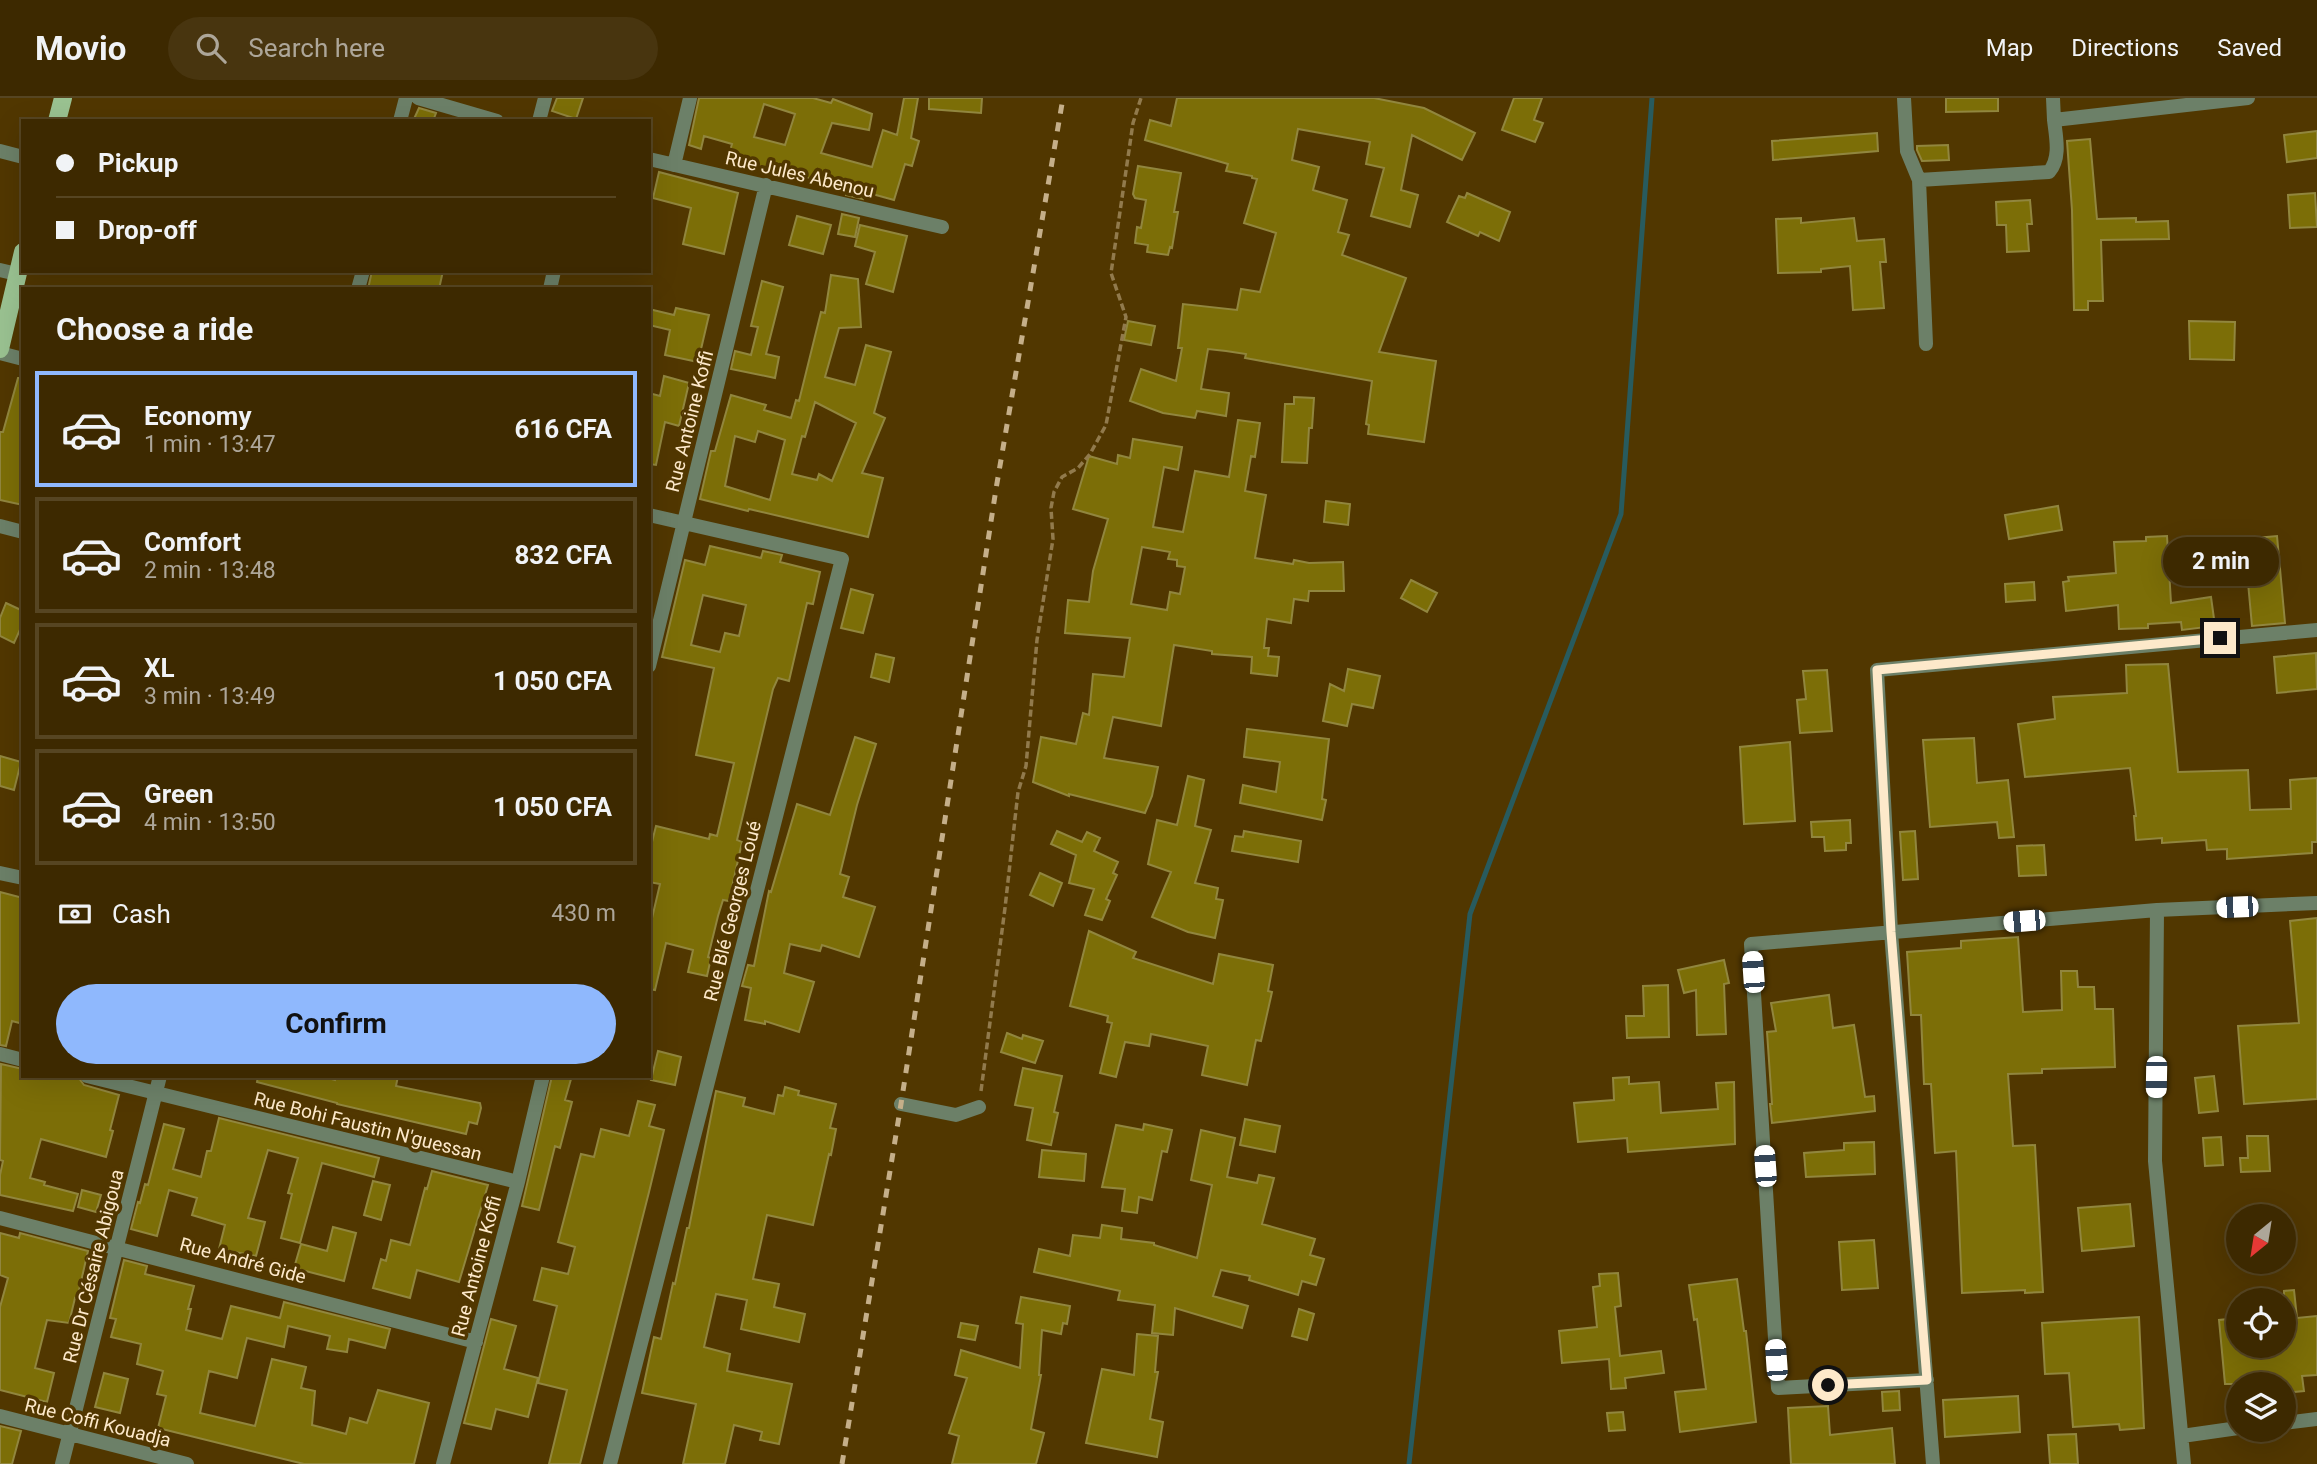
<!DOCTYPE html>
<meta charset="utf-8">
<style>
:root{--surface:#3d2900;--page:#48350f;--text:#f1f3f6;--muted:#ada699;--line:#564522;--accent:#8fb8fd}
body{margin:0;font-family:Roboto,sans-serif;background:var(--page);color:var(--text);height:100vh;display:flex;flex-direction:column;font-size:26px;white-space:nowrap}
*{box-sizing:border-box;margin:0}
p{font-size:23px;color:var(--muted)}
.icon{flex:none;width:38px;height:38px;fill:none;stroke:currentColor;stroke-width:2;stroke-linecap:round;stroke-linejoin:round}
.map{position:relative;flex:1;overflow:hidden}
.side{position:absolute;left:21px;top:189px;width:630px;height:791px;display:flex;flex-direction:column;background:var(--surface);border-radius:0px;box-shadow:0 7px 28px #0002,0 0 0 2px var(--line)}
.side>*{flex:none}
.top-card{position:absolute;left:21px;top:21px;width:630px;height:154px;border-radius:0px;box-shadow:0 7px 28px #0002,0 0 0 2px var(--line);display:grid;align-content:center;height:154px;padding:0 35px;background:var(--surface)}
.needle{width:46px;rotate:210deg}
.controls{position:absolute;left:2226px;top:1106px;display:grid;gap:14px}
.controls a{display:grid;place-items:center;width:70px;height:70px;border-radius:50%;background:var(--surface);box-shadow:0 7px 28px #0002,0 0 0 2px var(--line);font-size:35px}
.end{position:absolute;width:32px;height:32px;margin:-16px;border:9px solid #fde9ca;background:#111;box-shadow:0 0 0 4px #111}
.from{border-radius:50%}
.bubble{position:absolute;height:49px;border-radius:24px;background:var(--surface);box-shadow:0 7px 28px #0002,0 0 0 2px var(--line);font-size:23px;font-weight:700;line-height:49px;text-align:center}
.car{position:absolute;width:21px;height:42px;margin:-21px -10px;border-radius:9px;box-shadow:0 0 5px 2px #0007;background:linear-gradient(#fff 24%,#345 0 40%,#fff 0 76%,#345 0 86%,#fff 0)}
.top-card b{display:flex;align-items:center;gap:24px;height:66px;font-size:26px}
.top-card b+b{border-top:2px solid var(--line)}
.top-card i{width:18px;height:18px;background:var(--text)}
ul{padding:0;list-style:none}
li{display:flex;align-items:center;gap:21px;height:116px;margin:0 14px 10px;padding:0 21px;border:4px solid var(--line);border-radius:0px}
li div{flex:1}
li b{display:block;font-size:26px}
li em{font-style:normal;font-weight:700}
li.active{border-color:var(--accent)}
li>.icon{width:63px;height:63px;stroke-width:1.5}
h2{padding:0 35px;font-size:32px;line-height:84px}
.pay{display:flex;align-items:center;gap:18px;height:77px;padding:0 35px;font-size:26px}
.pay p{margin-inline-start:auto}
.cta{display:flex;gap:14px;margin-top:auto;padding:14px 35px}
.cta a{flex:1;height:80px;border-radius:42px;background:var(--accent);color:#111;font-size:28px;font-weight:700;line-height:80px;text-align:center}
header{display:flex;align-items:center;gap:42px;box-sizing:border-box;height:98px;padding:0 35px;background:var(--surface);border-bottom:2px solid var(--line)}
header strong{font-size:33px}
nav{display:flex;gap:38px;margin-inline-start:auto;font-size:24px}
.search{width:490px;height:63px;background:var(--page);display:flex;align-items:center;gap:18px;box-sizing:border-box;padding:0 24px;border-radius:38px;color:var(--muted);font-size:26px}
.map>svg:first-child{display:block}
</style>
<header>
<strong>Movio</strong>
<div class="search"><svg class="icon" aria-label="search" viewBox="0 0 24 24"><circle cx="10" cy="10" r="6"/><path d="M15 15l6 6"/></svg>Search here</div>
<nav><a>Map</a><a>Directions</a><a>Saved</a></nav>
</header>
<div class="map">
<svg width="2317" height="1366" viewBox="0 0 2317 1366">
<rect width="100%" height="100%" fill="#513700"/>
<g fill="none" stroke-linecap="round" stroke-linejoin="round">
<path stroke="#285b5e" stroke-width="5" d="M1409,1366l61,-550 151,-400 31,-416"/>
</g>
<path fill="#7c6e07" stroke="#91863e" stroke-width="2" fill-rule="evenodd" d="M557,0h26l-7,21 -24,-8z
M699,0h114l18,5 2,-4 39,15 -3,16 -37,-7 -11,30 51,14 11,-37 14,5 7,-37h14l-7,40 8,3 -7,25 -7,-2 -11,36 -29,-8 -2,7 -17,-4 1,-7 -119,-30 4,-14 -28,-8 -3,13 -12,-4zM764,6l31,10 -10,31 -31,-8z
M929,0h53l-1,15 -52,-4z
M1177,0h197l50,10 51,25 -13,27 -50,-25 -11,55 17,5 -8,32 -39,-11 13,-48 -18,-4 4,-22 -72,-13 -6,31 27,7 -6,23 34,10 -9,32 11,3 -7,20 64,23 -27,74 57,9 -12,81 -56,-8 1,-9 -3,-1 6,-43 -127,-23 1,-4 -20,-3 -18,-2 -7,40 28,4 -3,23 -29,-5 -2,7 -32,-5 -33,-12 11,-32 35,12 6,-33h-4l5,-44 54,6 4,-21 19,3 16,-59 -32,-10 13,-44 -5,-1v-2l-26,-5 2,-7 -83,-24 5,-20 21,6z
M1514,0h28l-8,22 9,3 -8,19 -33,-12z
M1946,0h52v13l-52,1z
M419,10l17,5 -3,8h-20z
M2317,33v27l-30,4 -3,-27z
M1877,35l1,18 -105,9 -1,-19z
M2090,41l7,80 39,-1v4l32,-1 1,18 -68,1 2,61h-15v9h-14l-2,-100 -5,-69z
M1948,47l1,15 -27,1 -5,-11v-4z
M1138,68l43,7 -7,39h4l-6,36 -2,-1 -2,8 -21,-3 1,-7 -13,-2 2,-16 4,1 5,-28 -11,-2 -2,-4z
M659,74l79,21 -14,61 -41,-10 8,-36 -38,-10z
M1467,95l43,19 -11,29 -19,-9 -2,4 -31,-14 12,-26 6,2z
M2315,95l2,34 -27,1 -2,-33z
M2030,102l2,24h-5l2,27 -22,1 -1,-27h-9l-1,-23z
M842,116l17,4 -4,19 -17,-3z
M797,118l34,9 -8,29 -34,-9z
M1801,120v5l53,-5 3,23 27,-2 2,23h-6l4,46 -31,2 -3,-44 -29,3v3l-43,1 -2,-54z
M860,127l47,11 -14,56 -27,-8 9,-32 -20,-6z
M372,173h71l-4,18h-71z
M831,177l27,4 3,48 -22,1 -14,49 30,8 11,-40 25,7 -17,61 11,5 -23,55 21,5 -15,59 -119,-28 -1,2 -48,-12 11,-48h4l16,-56 35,10 -2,5 27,8 5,-18 3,1 22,-89 4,1zM815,304l41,21 -24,58 -13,-7 -2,6 -25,-6 10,-38 3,1zM758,333l27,9 -15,60 -45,-14 10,-50 20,6z
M762,183l21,6 -17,67 13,3 -4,21 -44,-9 4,-18 16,4 7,-28 -7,-1z
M676,210l33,7 -11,47 -33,-7 5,-25 -21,-5v-16l25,6z
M1128,223l27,5 -4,19 -27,-5z
M2189,223l46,1 -1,38 -44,-1z
M664,278l25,7 -10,43 -14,-4 -9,43 -7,-1v-71l11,3z
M18,280h5v127l-23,-5v-68h3z
M1294,299l20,1 -2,30h-3l-2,35 -25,-1 3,-58h9z
M1238,322l22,3 -5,34 -4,-1 -6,35 21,4 -11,63 38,6 1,-4 15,3 34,-1 1,29h-35l-1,10 -14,-2 -3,24 -24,-4 -3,29h5l-1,8 11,1 -2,19 -26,-3 1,-16 -40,-3v-3l-38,-6 -13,81 -48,-9 -9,41 54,9 -6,29 -7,17 -76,-19v2l-36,-14 8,-45 35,7 7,-31 6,2 4,-41 31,3 6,-39 -65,-5 3,-33 21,2 4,-31 15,-52 -35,-10 16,-53 28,8 1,-9 12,3 3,-19 49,8 -4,23 -14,-3 -11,60 30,5 12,-61 34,6zM1142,449l28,5 -2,7 9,1v6l8,1 -5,27 -10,-2 -3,18 -36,-6z
M1326,403l24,3 -2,21 -24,-3z
M2058,408l4,24 -53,9 -4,-24z
M2167,438l4,67 40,-6 4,29 -33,4 -1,-8 -33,2v4l-29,1 -1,-24 -52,6 -3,-29 6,-1 -1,-4 48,-4 -2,-31 32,-1v-4z
M2277,438l8,87 -33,3 -8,-87z
M710,448l51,12 2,-7 19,4 -2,7 40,10 -7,32 -6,-1 -18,78 -11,-3 -5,11 -36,151 5,2 -13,59 -6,-1 -5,16 -10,41 3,1 -4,18 -19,-4 5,-22 -27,-7 -11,47 -6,-1v-58l11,-47 -11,-2v-28l7,-28 53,13 1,-5 7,2 17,-73 -38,-8 18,-87 -52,-11 23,-97 20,5zM703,497l43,10 -7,31 -14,-3 -5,19 -29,-7z
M1411,482l26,13 -10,19 -26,-14z
M2034,484l1,18 -29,2 -1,-18z
M851,491l22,6 -10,38 -22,-5z
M6,505l17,8v12l-9,20 -14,-7v-18z
M2316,555l1,36 -40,4 -3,-36z
M876,556l18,4 -5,24 -18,-5z
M2168,566l10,108 70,-2 2,40 41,-1 -1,-29 27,-2v64h-5v11l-85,6v-10l-20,1 -1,-10 -44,3v-5l-26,2 -2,-24h2l-6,-48 -105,9 -7,-53 37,-5 -2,-22 74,-4 -1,-28z
M1348,571l32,7 -7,32 -21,-4 -5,22 -24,-5 7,-37 14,7z
M1827,572l5,61 -32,2 -3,-33 9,-1 -3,-28z
M1247,631l82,10 -7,60 4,1 -4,20 -82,-17 3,-18 33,7 4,-30 -36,-5z
M855,639l21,7 -19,61 -17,69 9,3 -6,20 32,10 -16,50 -37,-12 -2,6 -30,-7 -6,29 30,9 -15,50 -34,-11v3l-20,-4 6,-32 -9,-2 6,-21 6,1 15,-75 2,1 26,-88 33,11z
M1974,640l3,45 31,-3 6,57 -15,1 -2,-16 -67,5 -7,-87z
M1790,644l5,79 -51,3 -4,-77z
M0,658l21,6 -7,28 -14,-4z
M1188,678l16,4 -9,46 16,4 -16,53 23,5 -2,11 7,1 -8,38 -27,-6 -36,-15 19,-45 -23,-8 9,-44 20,5z
M1850,722l1,23h-5v7l-21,1 -1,-14h-12l-1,-15z
M1057,733l25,11 5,-10 13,6 -6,13 24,11 -5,11 4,2 -11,24 4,2 -8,19 -17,-5 9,-26 -25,-6 7,-28 -25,-11z
M1244,733l57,10 -3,21 -66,-11 3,-15 8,1z
M1915,733l3,48 -15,1 -3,-48z
M2044,747l2,30 -27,1 -2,-30z
M1040,775l22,10 -9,23 -23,-11z
M0,794l23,6v126l-11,-3 -6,25 -6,-1z
M2317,820v181l-73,5 -6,-78 61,-3 -9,-102z
M1089,833l47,21 -3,6 80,26 6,-30 54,11 -5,26 4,1 -11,49 -5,-1 -9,45 -45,-10 6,-29 -57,-12 -2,12 -24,-4 -9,35 -16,-4 12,-50 -5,-1 1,-6 -38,-10z
M2018,839l5,75 39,-2 -1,-39h16l1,16h16l1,22h18l2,58 -73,2v4l-34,1 5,72 22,-1 8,147 -18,1v-3l-63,3 -6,-142 -21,2 -4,-69h-7l-3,-69h-10l-4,-63 54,-4v-7z
M1724,862l5,23 -5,1 2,50 -29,1 -1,-45 -12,3 -6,-23z
M1668,887l1,52 -42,1 -1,-22h18l-1,-30z
M1829,897l4,33 21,-3 11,72 9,-1 1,15 -103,12 -2,-19h2l-5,-72 9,-1 -5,-28z
M1007,935l15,6 1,-4 20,6 -8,22 -34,-11z
M658,953l23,6 -6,28 -24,-5z
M1,966l22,5v7l55,1 6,8 35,10 -9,35 3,1 -7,26 -65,-18 -11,39 15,4 -1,3 34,9 -5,17 -73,-16v-20l3,-14 -3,-1z
M1023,970l39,8 -8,36 4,1 -7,32 -24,-5 6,-32 -18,-3z
M258,978h63l14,4 1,-4h62l-2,10 84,17 1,5 -4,16 -8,-2 -3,12 -129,-30v-1l-80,-21z
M552,978l19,3 -6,21 7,2 -12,46 -5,-2 -16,64 -17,-4z
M2214,978l4,35 -19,2 -4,-35z
M1629,979v7l30,-2 2,31 57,-4 -2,-26 18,-1 1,62 -107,8 -1,-14 -49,4 -4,-39 40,-3 -1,-22z
M785,989l14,4 -1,4 38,9 -6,24 6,1 -5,26 -2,-1 -16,71 -46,-10 -14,64 26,5 -5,23 31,7 -6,28 -58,-13 6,-29 -31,-6 -12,53 26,7 -3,17 65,13 -13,60 -19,-4 2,-8 -28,-7 -9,39h-42l13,-60 -54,-11 12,-56 7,2 12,-56 2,1 12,-56h2l27,-137 29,7 -2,8 31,8 4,-19 5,1z
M638,1003l17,4 -6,21 15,4 -15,62 -69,272h-31l18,-74 -29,-7 19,-77 -23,-6 8,-32 26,6 7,-27 -17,-5 23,-88 13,3 7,-28 28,7z
M219,1020l160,40 -5,19 -52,-14 -22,80 -19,-5 11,-44 -4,-1 10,-35 -30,-8 -20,68 17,4 -9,34 -37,-7 6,-24 -33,-10 5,-17 -28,-8 -12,46 -26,-7 7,-27 2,1 5,-19 3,1 16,-61 20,5 -11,40 28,8 6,-26h4z
M1245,1021l35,7 -5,26 -35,-7z
M1144,1026l28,6 -5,22 -5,-1 -10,49 -13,-3 -2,16 -15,-2 3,-22 -23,-2 14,-62 27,5z
M1201,1032l34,8 -8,39 30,6 2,-8 15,3 -12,46 53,15 -5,16 14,4 -8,26 -14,-4 -4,14 -49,-15 1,-4 -29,-6 -8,26 35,10 -6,22 -67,-20 -2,27 -21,-2 3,-28 -37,-5 2,-9 -86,-19 5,-23 31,7 3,-21 27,3 2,-13 20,3 -1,11 33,4v2l43,13 15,-73 -21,-5z
M2247,1038h21l2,35 -29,1 -1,-14h8z
M2221,1039l2,28 -18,1 -2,-28z
M1874,1044l1,32 -69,3 -2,-24 40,-3v-7z
M1042,1052l44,4 -2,27 -45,-4z
M432,1073l56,14 -29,97 -42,-12 -7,28 -37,-10 8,-29 5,2 5,-21 19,5 15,-57 2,1z
M373,1083l17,4 -9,35 -17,-5z
M82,1092l19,5 -5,17 -18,-5z
M2130,1106l4,42 -52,5 -4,-43z
M333,1129l23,6 -12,48 -50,-13 7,-24 26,7z
M0,1135l19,5 1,-5 68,18 -11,48 -2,-1 -6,25 -22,-3 -12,48 19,5 -7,29 -47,-12v-83l8,-29 -8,-3z
M1874,1142l4,48 -36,2 -3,-48z
M124,1162l23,6 -2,8 49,12 -6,23h3l-5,21 36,9 9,-33 49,12 4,-16 106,27 -5,19 -36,-9 -2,13 -20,-3 3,-13 -42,-10 -4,21 -37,-9 -10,40 -28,-7 -9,42 55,13 17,-67 34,8 -5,21 14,3 -3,34 34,9 4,-16 17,5 11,-33 51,13 -15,61h-110l-146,-36 8,-32 -9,-2 6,-23 -26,-7 4,-20 -30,-7 5,-18 -6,-1z
M1618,1175l3,33 -6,1 5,49 41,-5 3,22 -39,5 1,10 -15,1 -2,-30 -47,4 -3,-32 38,-4 -4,-40 7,-1 -1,-12z
M1737,1181l7,52h2l10,91 -76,10 -5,-40 31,-3 -9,-70 -3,1 -5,-35z
M2294,1192l3,28 20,-2v59l-15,1 2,15 -20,2v-9h-59l-6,-64 19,-2v28h46v-55z
M1021,1199l49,9 -3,18 -4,-1 -2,11 -19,-4 -3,45h2l-10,54 13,4 -8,31h-84l7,-28 -10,-3 18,-55 -12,-3 6,-25 59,18 3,-44 -7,-1z
M1299,1211l15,5 -7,26 -15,-4z
M2139,1219l5,111 -24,2 -1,-6 -46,3 -4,-54 -24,1 -3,-51z
M491,1221l25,7 -12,43 34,9 -10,39 -32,-8 -5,20 -27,-6z
M961,1225l17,3 -3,14 -17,-3z
M1137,1236l21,2 -3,36h3l-8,47 13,3 -6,35 -71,-14 16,-74 32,6z
M104,1275l24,6 -8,34 -25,-6z
M1899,1293l1,19 -17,1 -1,-19z
M2018,1298l2,36 -75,5 -2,-37z
M1828,1308l2,29 62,-7 3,36h-104l-3,-56z
M1623,1314l2,18 -16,1 -2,-18z
M0,1328l21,5 -9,33h-12z
M2076,1336l2,30h-28l-2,-29z"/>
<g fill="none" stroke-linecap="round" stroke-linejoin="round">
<path stroke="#917a4c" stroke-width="3.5" stroke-dasharray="7 3.5" stroke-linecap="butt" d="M981,993l24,-183 13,-116 8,-26 11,-126 16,-101 -2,-31 3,-16 8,-15 16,-9 12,-14 16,-29 20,-108 -15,-44 22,-150 8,-25"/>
<path stroke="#6c8068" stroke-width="14" d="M418,0l79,23
M1904,0l3,53 12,29
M2053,0l1,22
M400,23l6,-23
M539,23l6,-23
M0,53l23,6
M649,61l293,68
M674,67l16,-67
M0,172l17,4
M358,191l5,-18
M550,191l4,-18
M1926,246l-7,-164 130,-8c12,-14 7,-35 5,-52l194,-22
M0,255l23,6
M0,428l23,6
M649,568l117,-481
M0,775l23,5
M2157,812l-2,251 29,303
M0,956l23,6
M87,978l431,106
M901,1006l55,11 23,-8
M0,1120l476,124
M1927,1282l-149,8 -27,-444 406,-34 160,-7
M0,1318l187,48
M2284,1325l33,-4
M2182,1338l56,-8
M62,1366l98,-388
M443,1366l75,-282 25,-106
M610,1366l232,-905 -193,-44
M1933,1366l-42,-532 -14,-262 440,-40"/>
<path stroke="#9ac291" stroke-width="18" d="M57,23l6,-23
M0,251l23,-97"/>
<path stroke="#c5af89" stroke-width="5" stroke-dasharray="9 9" stroke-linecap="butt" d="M842,1366l59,-360 95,-615 67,-391"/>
</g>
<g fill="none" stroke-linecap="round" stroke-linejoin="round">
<path stroke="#fde9ca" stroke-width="9" d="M1828,1287l99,-5 -36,-448 -14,-262 343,-32"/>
</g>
<g text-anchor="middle" stroke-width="7" stroke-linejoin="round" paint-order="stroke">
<g font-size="19" fill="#fde9ca" stroke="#513700">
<text transform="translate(800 76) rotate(13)" y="7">Rue Jules Abenou</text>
<text transform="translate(689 323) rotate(-76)" y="7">Rue Antoine Koffi</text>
<text transform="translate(732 813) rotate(-76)" y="7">Rue Blé Georges Loué</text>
<text transform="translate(368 1028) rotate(14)" y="7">Rue Bohi Faustin N'guessan</text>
<text transform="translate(243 1162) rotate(15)" y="7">Rue André Gide</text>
<text transform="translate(93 1168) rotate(-76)" y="7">Rue Dr Césaire Abigoua</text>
<text transform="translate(476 1168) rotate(-75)" y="7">Rue Antoine Koffi</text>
<text transform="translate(98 1324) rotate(14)" y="7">Rue Coffi Kouadja</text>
</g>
</g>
</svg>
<div class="controls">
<a><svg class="needle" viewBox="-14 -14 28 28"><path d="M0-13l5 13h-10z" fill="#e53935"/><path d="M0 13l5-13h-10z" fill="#ada699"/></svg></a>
<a><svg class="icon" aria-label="locate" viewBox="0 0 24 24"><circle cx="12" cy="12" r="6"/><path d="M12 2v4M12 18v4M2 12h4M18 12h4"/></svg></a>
<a><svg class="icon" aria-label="layers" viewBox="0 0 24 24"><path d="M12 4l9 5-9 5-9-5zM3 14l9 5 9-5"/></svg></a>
</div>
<i class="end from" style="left:1828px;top:1287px"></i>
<i class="end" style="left:2220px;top:540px"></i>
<div class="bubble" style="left:2163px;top:439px;width:116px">2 min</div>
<i class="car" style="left:2237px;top:809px;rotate:268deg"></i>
<i class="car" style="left:2024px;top:823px;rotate:265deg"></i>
<i class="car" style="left:1753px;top:874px;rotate:356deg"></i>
<i class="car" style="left:2156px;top:979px;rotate:181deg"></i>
<i class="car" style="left:1765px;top:1068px;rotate:356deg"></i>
<i class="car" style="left:1776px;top:1262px;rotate:356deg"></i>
<div class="top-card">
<b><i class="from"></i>Pickup</b>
<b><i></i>Drop-off</b>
</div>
<section class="side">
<h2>Choose a ride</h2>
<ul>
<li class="active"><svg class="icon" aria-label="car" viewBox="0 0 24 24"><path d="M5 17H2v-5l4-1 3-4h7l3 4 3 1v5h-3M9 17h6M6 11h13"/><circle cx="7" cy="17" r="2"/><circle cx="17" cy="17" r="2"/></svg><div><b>Economy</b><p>1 min · 13:47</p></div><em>616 CFA</em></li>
<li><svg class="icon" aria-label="car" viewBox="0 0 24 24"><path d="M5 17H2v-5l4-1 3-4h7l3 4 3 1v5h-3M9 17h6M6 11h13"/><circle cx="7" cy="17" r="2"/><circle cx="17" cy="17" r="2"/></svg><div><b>Comfort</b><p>2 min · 13:48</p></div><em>832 CFA</em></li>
<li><svg class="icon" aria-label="car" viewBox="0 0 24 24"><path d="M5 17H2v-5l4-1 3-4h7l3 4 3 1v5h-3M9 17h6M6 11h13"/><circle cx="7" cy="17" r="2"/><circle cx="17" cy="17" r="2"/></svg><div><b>XL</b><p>3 min · 13:49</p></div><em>1 050 CFA</em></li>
<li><svg class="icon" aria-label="car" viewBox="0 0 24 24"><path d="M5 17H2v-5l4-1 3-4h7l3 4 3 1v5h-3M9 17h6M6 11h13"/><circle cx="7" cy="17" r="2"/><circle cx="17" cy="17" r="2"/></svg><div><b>Green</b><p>4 min · 13:50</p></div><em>1 050 CFA</em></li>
</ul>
<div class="pay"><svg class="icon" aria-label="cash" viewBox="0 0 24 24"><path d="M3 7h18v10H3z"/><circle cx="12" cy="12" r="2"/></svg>Cash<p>430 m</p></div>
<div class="cta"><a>Confirm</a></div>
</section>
</div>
